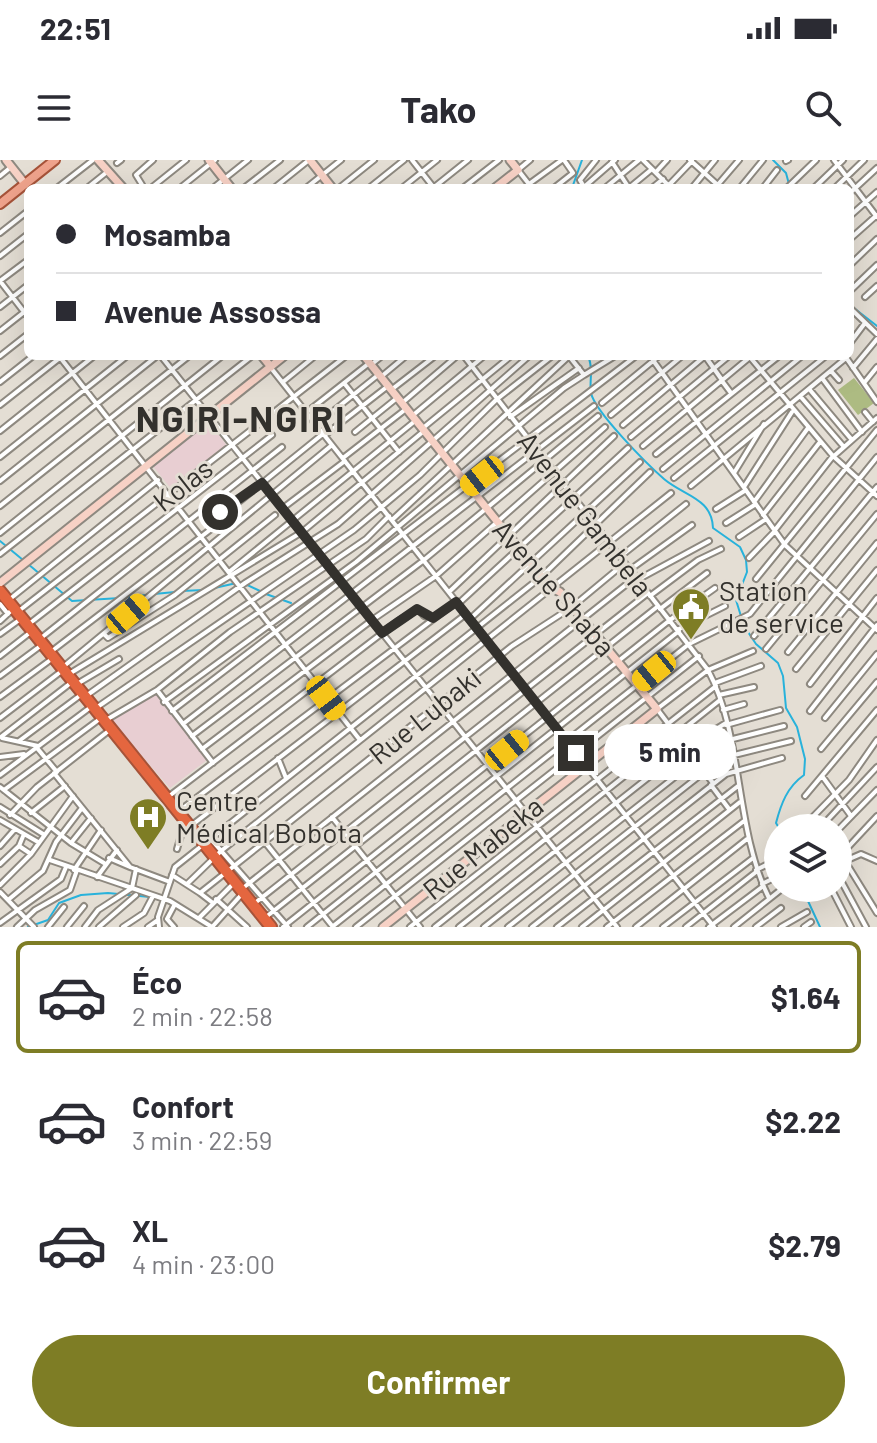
<!DOCTYPE html>
<html lang="fr">
<meta charset="utf-8">
<style>
:root{--surface:#fff;--page:#f2f2f3;--text:#2b2b33;--muted:#7c7c81;--line:#e1e1e2;--accent:#7e7d25}
body{margin:0;font-family:Barlow,sans-serif;background:var(--page);color:var(--text);height:100vh;display:flex;flex-direction:column;font-size:30px;white-space:nowrap}
*{box-sizing:border-box;margin:0}
p{font-size:26px;color:var(--muted)}
.icon{flex:none;width:44px;height:44px;fill:none;stroke:currentColor;stroke-width:2;stroke-linecap:round;stroke-linejoin:round}
.map{position:relative;height:767px;overflow:hidden}
.panel{display:flex;flex-direction:column;background:var(--surface);flex:1}
.panel>*{flex:none}
.hud{position:absolute;left:24px;top:24px;width:830px;height:176px;border-radius:12px;box-shadow:0 8px 32px #0002;display:grid;align-content:center;height:176px;padding:0 32px;background:var(--surface)}
.fabs{position:absolute;left:764px;top:654px;display:grid;gap:16px}
.fabs a{display:grid;place-items:center;width:88px;height:88px;border-radius:50%;background:var(--surface);box-shadow:0 8px 32px #0002;font-size:40px}
.end{position:absolute;width:36px;height:36px;margin:-18px;border:10px solid #33312d;background:#fff;box-shadow:0 0 0 4px #fff}
.from{border-radius:50%}
.bubble{position:absolute;height:56px;border-radius:28px;background:var(--surface);box-shadow:0 8px 32px #0002;font-size:26px;font-weight:700;line-height:56px;text-align:center}
.car{position:absolute;width:24px;height:48px;margin:-24px -12px;border-radius:10px;box-shadow:0 0 6px 2px #0007;background:linear-gradient(#f5c518 24%,#345 0 40%,#f5c518 0 76%,#345 0 86%,#f5c518 0)}
.hud b{display:flex;align-items:center;gap:28px;height:76px;font-size:30px}
.hud b+b{border-top:2px solid var(--line)}
.hud i{width:20px;height:20px;background:var(--text)}
ul{padding:14px 0 0;list-style:none}
li{display:flex;align-items:center;gap:24px;height:112px;margin:0 16px 12px;padding:0 16px;border:4px solid transparent;border-radius:12px}
li div{flex:1}
li b{display:block;font-size:30px}
li em{font-style:normal;font-weight:700}
li.current{border-color:var(--accent)}
li>.icon{width:72px;height:72px;stroke-width:1.5}
.cta{display:flex;gap:16px;margin-top:auto;padding:16px 32px}
.cta a{flex:1;height:92px;border-radius:48px;background:var(--accent);color:#fff;font-size:32px;font-weight:700;line-height:92px;text-align:center}
.status{display:flex;justify-content:space-between;align-items:center;height:56px;padding:0 40px;background:var(--surface);direction:ltr}
.status svg{height:22px;fill:currentColor}
header{display:flex;justify-content:space-between;align-items:center;height:104px;padding:0 32px;background:var(--surface);font-size:36px;font-weight:700}
.map>svg:first-child{display:block}
</style>
<div class="status"><b>22:51</b><svg viewBox="0 0 49 12"><path d="M0 12V9h3v3zM5 12V6h3v6zM10 12V3h3v9zM15 12V0h3v12zM26 1h20v11H26zM47 4h2v5h-2z"/></svg></div>
<header><svg class="icon" aria-label="menu" viewBox="0 0 24 24"><path d="M4 6h16M4 12h16M4 18h16"/></svg>Tako<svg class="icon" aria-label="search" viewBox="0 0 24 24"><circle cx="10" cy="10" r="6"/><path d="M15 15l6 6"/></svg></header>
<div class="map">
<svg width="877" height="767" viewBox="0 0 877 767">
<rect width="100%" height="100%" fill="#e4ded4"/>
<path fill="#e8ced2" d="M207,260l21,27 -56,43 -20,-25z
M156,532l51,68 -37,28 -60,-68z"/>
<path fill="#adbb82" d="M854,218l20,25 -16,12 -20,-25z"/>
<g fill="none" stroke-linecap="round" stroke-linejoin="round">
<path stroke="#28b2db" stroke-width="2" d="M773,0l13,13 4,15
M572,28l10,-28
M850,145l27,21
M588,196c6,13 1,24 3,37 4,19 57,72 73,86 20,17 48,19 49,49l27,19 6,13 1,12 -11,28 8,26 12,18 22,19 5,13 3,32 11,19 8,32 -1,16c-17,12 -23,29 -28,48l3,5
M0,381l23,19
M28,404l44,37 48,-3
M210,429l31,-7 19,9
M182,431l21,-1
M154,434l21,-2
M266,434l25,9
M126,437l21,-2
M802,728l18,39
M28,767l20,-7 11,-17 22,-8 27,-2 42,4"/>
<defs>
<path id="street" d="M412,0l22,28
M530,0l-12,10 14,18
M643,0l28,28
M690,0l31,28
M834,0l43,57
M786,1l2,-1
M612,2l17,26
M117,3l4,-3
M656,12l11,-12
M0,16l11,-9
M529,24l33,-24
M669,25l23,-24
M584,27l31,-27
M584,27l-4,-7 16,-20
M57,28l36,-28
M87,28l20,-16
M144,28l-8,-13 17,-15
M151,28l35,-28
M180,28l35,-28
M213,28l35,-28
M244,28l36,-28
M274,28l35,-28
M306,28l35,-28
M339,28l35,-28
M369,28l35,-28
M402,28l35,-28
M433,28l35,-28
M463,28l36,-28
M554,28l19,-15 -9,-13
M605,28l34,-28
M629,28l23,-19
M652,28l11,-9
M692,28l23,-28
M715,28l24,-28
M740,28l23,-28
M763,28l14,-18
M787,28l29,-28
M814,28l29,-28
M835,28l29,-28
M850,33l27,-25
M850,56l27,-24
M0,73l28,-22
M850,79l27,-24
M0,96l28,-22
M28,100l-28,21 28,36
M852,103l25,-24
M852,129l25,-24
M865,137l12,-11
M0,147l28,-22
M850,148l27,26
M0,171l28,-22
M850,183l15,-20
M0,196l28,-22
M59,196l301,384
M161,196l456,571
M464,196l244,314c36,68 26,157 61,228
M650,196l135,189 92,85
M705,196l17,24
M749,196l84,100 44,40
M845,196l32,46
M372,204l10,-8
M271,208l443,559
M853,208l24,-29
M831,211l8,9
M584,215l31,-19
M382,216l24,-20
M822,218l40,54
M722,221l9,12
M0,222l33,-26
M283,222l32,-26
M344,223l55,69
M864,223l13,-16
M391,230l44,-34
M810,230l42,50
M800,236l44,51
M402,243l55,-47
M602,243l57,-47
M0,245l61,-48
M307,252l61,-48
M332,252l46,-37
M865,252l8,10
M611,255l71,-59
M412,256l72,-60
M510,257l69,-49
M623,265l82,-69
M423,268l88,-72
M0,271l94,-75
M355,272l42,-34
M325,275l63,-49
M631,277l98,-81
M643,286l107,-89
M656,294l123,-98
M834,296l43,-38
M0,297l127,-101
M343,298l63,-49
M663,309l139,-113
M734,313l30,-49
M674,318l152,-122
M0,321l157,-125
M691,326l155,-128
M744,327l48,-75
M754,342l54,-74
M0,346l189,-150
M283,348l62,-47
M716,349l30,-19
M763,355l57,-73
M392,360l177,-164
M726,363l30,-19
M775,370l58,-74
M0,373l222,-177
M739,377l27,-18
M0,394l252,-198
M621,396l65,-52
M749,398l26,-27
M631,409l61,-44
M229,412l186,-151
M639,419l70,-38
M756,419l121,-149
M449,432l165,-156
M650,436l48,-36 23,-11
M10,439l148,-119
M0,444l8,10
M458,444l170,-156
M660,449l47,-36
M20,450l326,-254
M470,459l170,-157
M0,461l13,-12
M29,464l243,-189
M677,470l48,-24
M0,474l22,-16
M104,474l4,4 67,-43 100,-80
M754,476l123,-149
M41,478l241,-191
M766,489l111,-135
M52,491l167,-128 -1,-10 22,-12 84,-68
M788,492l89,-109
M0,496l32,-25
M63,507l269,-222
M796,509l81,-99
M69,514l233,-142 122,-101
M0,516l43,-32
M715,523l46,-17
M77,524l42,-25
M810,524l67,-86
M157,530l56,73
M719,535l35,-8
M86,536l159,-113 93,-59 191,-168
M0,537l53,-39
M164,542l192,-140 208,-174 20,-13 -15,-19
M96,548l258,-178 66,-55 76,-75 56,-44
M723,550l21,-6
M172,551l464,-355
M810,551l67,-86
M0,558l63,-48
M825,558l52,-64
M106,560l51,-30 73,-58 136,-93 23,-23
M183,564l411,-318
M726,565l54,-15
M192,576l232,-176 174,-144
M1,577l71,-55
M2,578l36,8
M729,580l55,-14
M19,581l63,-47
M37,588l20,24
M202,589l170,-129 64,-44 169,-149
M821,589l56,-67
M0,597l24,-3
M278,598l8,20
M54,613l76,94 40,15
M0,615l92,-69
M822,616l29,40
M713,623l-56,-74 51,-39 45,-19
M711,625l18,24
M0,627l71,56 33,20
M4,630l97,-72
M805,636l72,-86
M168,637l230,-176 20,-12 6,7 9,2
M0,647l43,27
M179,651l277,-209
M31,653l34,-27
M10,655l27,-28 74,-58
M332,657l88,110
M0,660l38,22
M192,665l274,-211
M252,666l81,101
M802,668l47,-48 28,-40
M820,668l57,-61
M838,670l39,-40
M209,677l79,90
M71,683l20,-25
M0,686l15,-17
M19,686l12,8 42,-58
M177,689l8,-27
M109,698l21,9
M838,698l39,-42
M838,699l7,2 16,-7 16,7
M50,700l120,41 42,26
M845,701l32,52
M0,704l19,-18 5,-12
M74,710l27,-40
M756,710l22,-11
M172,715l28,18 312,-247 60,-39 53,-44
M838,715l28,52
M97,717l20,-27
M187,724l34,-33 450,-358
M762,724l16,-8
M0,725l31,-31
M243,728l394,-312
M831,728l20,39
M0,732l34,35
M200,733l13,10
M216,739l31,28
M8,740l35,-29 13,-29 26,-34
M255,743l393,-310
M266,757l391,-310
M199,758l35,-35
M0,763l61,-44 5,-12
M213,766l29,-32
M17,767l18,-17 35,-20 7,-20
M48,767l16,-20
M67,767l17,-21
M85,767l13,-17 34,-22 4,-19
M99,767l37,-32
M123,767l21,-14 9,-17
M148,767l10,-7
M159,767l-1,-10 17,-50 366,-290 109,-105
M174,767l-7,-8 8,-15
M283,767l387,-307 45,-32
M307,767l372,-296
M332,767l357,-283 61,-30 127,-157
M356,767l343,-271
M410,767l306,-241
M435,767l285,-227
M459,767l228,-180 39,-24
M484,767l243,-191
M508,767l214,-169 69,-17
M532,767l194,-153 56,-16
M557,767l181,-141
M582,767l158,-125
M607,767l137,-106
M636,767l111,-88
M663,767l90,-69
M686,767l70,-55
M709,767l53,-40
M734,767l49,-39
M756,767l25,-19
M781,767l26,-15
M804,767l7,-5"/>
<path id="secondary" d="M6,0l19,24
M98,0l25,28
M209,0l22,28
M310,0l22,28
M495,28l23,-18 -8,-10
M262,196l9,11
M364,196l186,231 10,5 97,117 -274,218
M0,423l284,-227"/>
<path id="primary" d="M0,44l55,-44"/>
<path id="highway" d="M0,431l271,336"/>
</defs>
<use href="#street" stroke="#8e8980" stroke-width="8"/>
<use href="#secondary" stroke="#8e8980" stroke-width="11"/>
<use href="#primary" stroke="#a65339" stroke-width="12"/>
<use href="#highway" stroke="#a65339" stroke-width="14"/>
<use href="#street" stroke="#fff" stroke-width="4"/>
<use href="#secondary" stroke="#f7d1c5" stroke-width="7"/>
<use href="#primary" stroke="#efa38c" stroke-width="8"/>
<use href="#highway" stroke="#e4663f" stroke-width="10"/>
</g>
<g fill="none" stroke-linecap="round" stroke-linejoin="round">
<path stroke="#33312d" stroke-width="10" d="M220,352l42,-29 120,150 35,-24 16,9 23,-16 120,151"/>
</g>
<defs>
<symbol id="civic-pin" viewBox="-11 -11 22 30"><path d="M0 17L-7.5 6A9.5 9.5 0 1 1 7.5 6Z" fill="#7e7d25" stroke="#e4ded4"/><path d="M-.6-6.5H3V-4.5H.6V-3L4-1V1h2V6H-6V1h2V-1L-.6-3ZM-1.2 2.5V6h2.4V2.5Z" fill="#fff"/></symbol>
<symbol id="hospital-pin" viewBox="-11 -11 22 30"><path d="M0 17L-7.5 6A9.5 9.5 0 1 1 7.5 6Z" fill="#7e7d25" stroke="#e4ded4"/><path d="M-5-5h3v3.5h4V-5h3V5h-3V1.5h-4V5h-3Z" fill="#fff"/></symbol>
</defs>
<g fill-rule="evenodd">
<use href="#civic-pin" x="669" y="425" width="44" height="60"/>
<use href="#hospital-pin" x="126" y="635" width="44" height="60"/>
</g>
<g text-anchor="middle" stroke-width="6" stroke-linejoin="round" paint-order="stroke">
<g font-size="28" fill="#33312d" stroke="#e4ded4">
<text transform="translate(183 325) rotate(-38)" y="10">Kolas</text>
<text transform="translate(585 354) rotate(52)" y="10">Avenue Gambela</text>
<text transform="translate(554 428) rotate(49)" y="10">Avenue Shaba</text>
<text transform="translate(425 556) rotate(-39)" y="10">Rue Lubaki</text>
<text transform="translate(483 688) rotate(-39)" y="10">Rue Mabeka</text>
</g>
<g font-size="28" fill="#33312d" stroke="#e4ded4" text-anchor="start">
<text x="719" y="441">Station<tspan x="719" dy="32">de service</tspan></text>
<text x="176" y="651">Centre<tspan x="176" dy="32">Médical Bobota</tspan></text>
</g>
<g font-size="36" font-weight="bold" letter-spacing="2" fill="#33312d" stroke="#e4ded4">
<text x="241" y="272">NGIRI-NGIRI</text>
</g>
</g>
</svg>
<div class="fabs">
<a><svg class="icon" aria-label="layers" viewBox="0 0 24 24"><path d="M12 4l9 5-9 5-9-5zM3 14l9 5 9-5"/></svg></a>
</div>
<i class="end from" style="left:220px;top:352px"></i>
<i class="end" style="left:576px;top:593px"></i>
<div class="bubble" style="left:604px;top:564px;width:132px">5 min</div>
<i class="car" style="left:482px;top:316px;rotate:232deg"></i>
<i class="car" style="left:128px;top:454px;rotate:50deg"></i>
<i class="car" style="left:654px;top:511px;rotate:231deg"></i>
<i class="car" style="left:326px;top:538px;rotate:143deg"></i>
<i class="car" style="left:507px;top:590px;rotate:51deg"></i>
<div class="hud">
<b><i class="from"></i>Mosamba</b>
<b><i></i>Avenue Assossa</b>
</div>
</div>
<section class="panel">
<ul>
<li class="current"><svg class="icon" aria-label="car" viewBox="0 0 24 24"><path d="M5 17H2v-5l4-1 3-4h7l3 4 3 1v5h-3M9 17h6M6 11h13"/><circle cx="7" cy="17" r="2"/><circle cx="17" cy="17" r="2"/></svg><div><b>Éco</b><p>2 min · 22:58</p></div><em>$1.64</em></li>
<li><svg class="icon" aria-label="car" viewBox="0 0 24 24"><path d="M5 17H2v-5l4-1 3-4h7l3 4 3 1v5h-3M9 17h6M6 11h13"/><circle cx="7" cy="17" r="2"/><circle cx="17" cy="17" r="2"/></svg><div><b>Confort</b><p>3 min · 22:59</p></div><em>$2.22</em></li>
<li><svg class="icon" aria-label="car" viewBox="0 0 24 24"><path d="M5 17H2v-5l4-1 3-4h7l3 4 3 1v5h-3M9 17h6M6 11h13"/><circle cx="7" cy="17" r="2"/><circle cx="17" cy="17" r="2"/></svg><div><b>XL</b><p>4 min · 23:00</p></div><em>$2.79</em></li>
</ul>
<div class="cta"><a>Confirmer</a></div>
</section>
